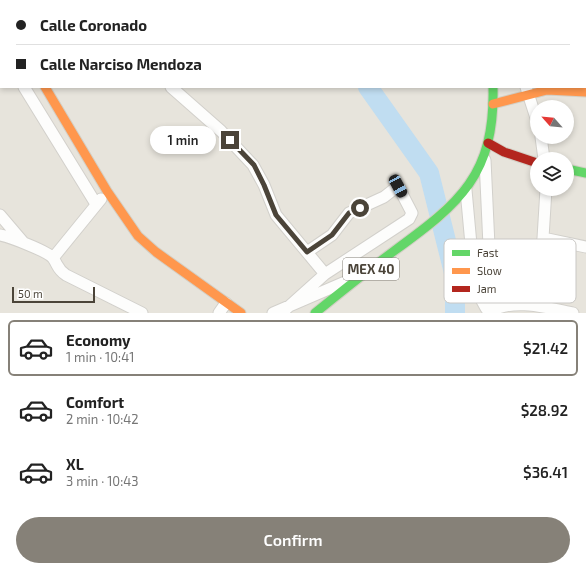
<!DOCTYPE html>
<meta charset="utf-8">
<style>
:root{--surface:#fff;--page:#f6f6f6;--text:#222;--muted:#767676;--line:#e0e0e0;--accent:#868178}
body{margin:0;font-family:"Exo 2",sans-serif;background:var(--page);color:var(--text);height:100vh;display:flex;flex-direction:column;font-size:15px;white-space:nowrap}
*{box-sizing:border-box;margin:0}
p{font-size:13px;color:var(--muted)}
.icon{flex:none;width:22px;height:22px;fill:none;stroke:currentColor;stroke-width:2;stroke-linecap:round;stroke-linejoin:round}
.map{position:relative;height:313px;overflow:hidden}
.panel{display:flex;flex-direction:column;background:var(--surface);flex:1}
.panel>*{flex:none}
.top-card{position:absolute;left:0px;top:0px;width:586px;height:88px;box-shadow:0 2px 6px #0003;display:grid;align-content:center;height:88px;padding:0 16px;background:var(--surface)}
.needle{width:26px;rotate:297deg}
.tools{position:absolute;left:530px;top:100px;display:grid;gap:8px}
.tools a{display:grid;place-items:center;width:44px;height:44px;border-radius:50%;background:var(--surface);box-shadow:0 2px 6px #0003;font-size:20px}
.scale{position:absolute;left:12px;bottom:10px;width:83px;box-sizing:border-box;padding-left:4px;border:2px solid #4b4439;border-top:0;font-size:11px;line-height:14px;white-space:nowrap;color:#4b4439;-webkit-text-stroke:3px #fff;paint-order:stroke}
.end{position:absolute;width:18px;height:18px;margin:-9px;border:5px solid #4b4439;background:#fff;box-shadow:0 0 0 2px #fff}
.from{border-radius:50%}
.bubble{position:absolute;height:28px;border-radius:14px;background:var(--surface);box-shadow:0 2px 6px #0003;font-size:13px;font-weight:600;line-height:28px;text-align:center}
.car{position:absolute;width:12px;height:24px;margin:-12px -6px;border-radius:5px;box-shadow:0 0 3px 1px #0007;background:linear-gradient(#222 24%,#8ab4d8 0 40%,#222 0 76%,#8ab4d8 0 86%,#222 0)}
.top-card b{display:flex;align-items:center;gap:14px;height:38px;font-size:15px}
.top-card b+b{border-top:1px solid var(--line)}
.top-card i{width:10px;height:10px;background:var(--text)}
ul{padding:7px 0 0;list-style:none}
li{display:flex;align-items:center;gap:12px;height:56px;margin:0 8px 6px;padding:0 8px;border:2px solid transparent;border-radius:6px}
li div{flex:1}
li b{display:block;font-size:15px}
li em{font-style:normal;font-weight:600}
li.active{border-color:var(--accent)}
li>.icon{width:36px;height:36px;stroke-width:1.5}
.button{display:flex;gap:8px;margin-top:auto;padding:8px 16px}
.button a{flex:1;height:46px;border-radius:24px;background:var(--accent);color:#fff;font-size:16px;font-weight:600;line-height:46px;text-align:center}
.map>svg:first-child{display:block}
</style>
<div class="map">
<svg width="586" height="313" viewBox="0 0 586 313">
<rect width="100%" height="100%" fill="#f4f2ee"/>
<path fill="#e7e4dc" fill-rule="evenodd" d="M0,0h586v313h-586zM1,1h584v86h-584zM537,107h30v30h-30zM537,159h30v30h-30z"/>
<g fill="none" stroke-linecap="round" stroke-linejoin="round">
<path stroke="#c0ddf1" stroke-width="20" d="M307,0l1,1
M368,87l61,86 26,104v36"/>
<defs>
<path id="street" d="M473,0v1
M519,0l1,1
M0,7l1,2
M585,39h1
M0,40l1,4
M24,87l72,117
M171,87l50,44 32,34 11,20 12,30 49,59
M526,87l11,34
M541,137l3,22
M466,190l9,98 11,20 6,2 -7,-150
M0,215l23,27
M0,235c10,2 47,16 53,23 5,7 4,11 13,17l76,38
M543,238l43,9
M53,258l48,-59
M534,305l9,-67 3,-49
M286,309l39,-35 84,-55 3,-6 -14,-27 -14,11 -35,16 -17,22 -25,17
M219,313l7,-10
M273,313l79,-34
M488,313c24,-16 60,-5 85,0"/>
<path id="fast" d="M491,0v1
M567,169l19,4
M315,313c26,-21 52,-42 79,-62 66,-48 101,-76 99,-164"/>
<path id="slow" d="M45,87l62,104 31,45 18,16 85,61
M493,104l54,-14 39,2"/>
<path id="jam" d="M488,143l16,9 33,11"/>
</defs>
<use href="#street" stroke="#d2d0cb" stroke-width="13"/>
<use href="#fast" stroke="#d3cfc5" stroke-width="11"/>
<use href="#slow" stroke="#d3cfc5" stroke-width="11"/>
<use href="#jam" stroke="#d3cfc5" stroke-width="11"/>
<use href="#street" stroke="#fdfdfc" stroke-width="11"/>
<use href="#fast" stroke="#63d668" stroke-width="9"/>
<use href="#slow" stroke="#ff974d" stroke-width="9"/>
<use href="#jam" stroke="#b3261e" stroke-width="9"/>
</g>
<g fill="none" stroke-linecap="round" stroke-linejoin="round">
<path stroke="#4b4439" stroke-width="5" d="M230,140l24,25 10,20 12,30 31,37 25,-17 17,-22 11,-5"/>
</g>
<g text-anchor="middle" stroke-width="3" stroke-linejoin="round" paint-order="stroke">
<rect fill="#fff" stroke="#817c74" stroke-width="1" x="343" y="258" width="56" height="22" rx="3"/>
<g font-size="13" font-weight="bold" fill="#4b4439">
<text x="371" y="274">MEX 40</text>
</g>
</g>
<rect x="444" y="239" width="132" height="64" rx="6" fill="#fff" stroke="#c9c7c4" stroke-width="1"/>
<rect x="452" y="250" width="18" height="6" fill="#63d668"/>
<rect x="452" y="268" width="18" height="6" fill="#ff974d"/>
<rect x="452" y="286" width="18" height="6" fill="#b3261e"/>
<g font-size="11" fill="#4b4439">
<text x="477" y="257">Fast</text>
<text x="477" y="275">Slow</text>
<text x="477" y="293">Jam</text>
</g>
</svg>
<div class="tools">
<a><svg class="needle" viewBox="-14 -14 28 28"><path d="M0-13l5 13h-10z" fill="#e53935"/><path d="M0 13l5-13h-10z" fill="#767676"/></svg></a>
<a><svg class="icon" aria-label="layers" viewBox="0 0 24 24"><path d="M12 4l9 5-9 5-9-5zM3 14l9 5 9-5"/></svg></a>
</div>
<div class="scale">50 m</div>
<i class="end from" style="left:360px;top:208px"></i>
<i class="end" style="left:230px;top:140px"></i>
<div class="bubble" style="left:150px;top:126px;width:66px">1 min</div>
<i class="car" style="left:398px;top:186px;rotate:152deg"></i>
<div class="top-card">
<b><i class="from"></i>Calle Coronado</b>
<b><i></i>Calle Narciso Mendoza</b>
</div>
</div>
<section class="panel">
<ul>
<li class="active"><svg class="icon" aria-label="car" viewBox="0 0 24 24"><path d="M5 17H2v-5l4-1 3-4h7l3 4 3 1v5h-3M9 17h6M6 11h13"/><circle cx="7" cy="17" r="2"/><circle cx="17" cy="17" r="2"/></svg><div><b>Economy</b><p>1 min · 10:41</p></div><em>$21.42</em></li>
<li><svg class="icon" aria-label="car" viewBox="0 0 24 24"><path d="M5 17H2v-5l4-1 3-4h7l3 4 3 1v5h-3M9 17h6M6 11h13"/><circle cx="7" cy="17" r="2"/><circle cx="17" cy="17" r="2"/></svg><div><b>Comfort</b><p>2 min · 10:42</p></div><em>$28.92</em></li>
<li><svg class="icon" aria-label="car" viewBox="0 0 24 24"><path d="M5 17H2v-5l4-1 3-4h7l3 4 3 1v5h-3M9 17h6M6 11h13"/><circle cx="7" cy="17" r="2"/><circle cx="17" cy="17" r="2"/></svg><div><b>XL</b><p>3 min · 10:43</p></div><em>$36.41</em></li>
</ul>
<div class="button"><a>Confirm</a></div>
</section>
